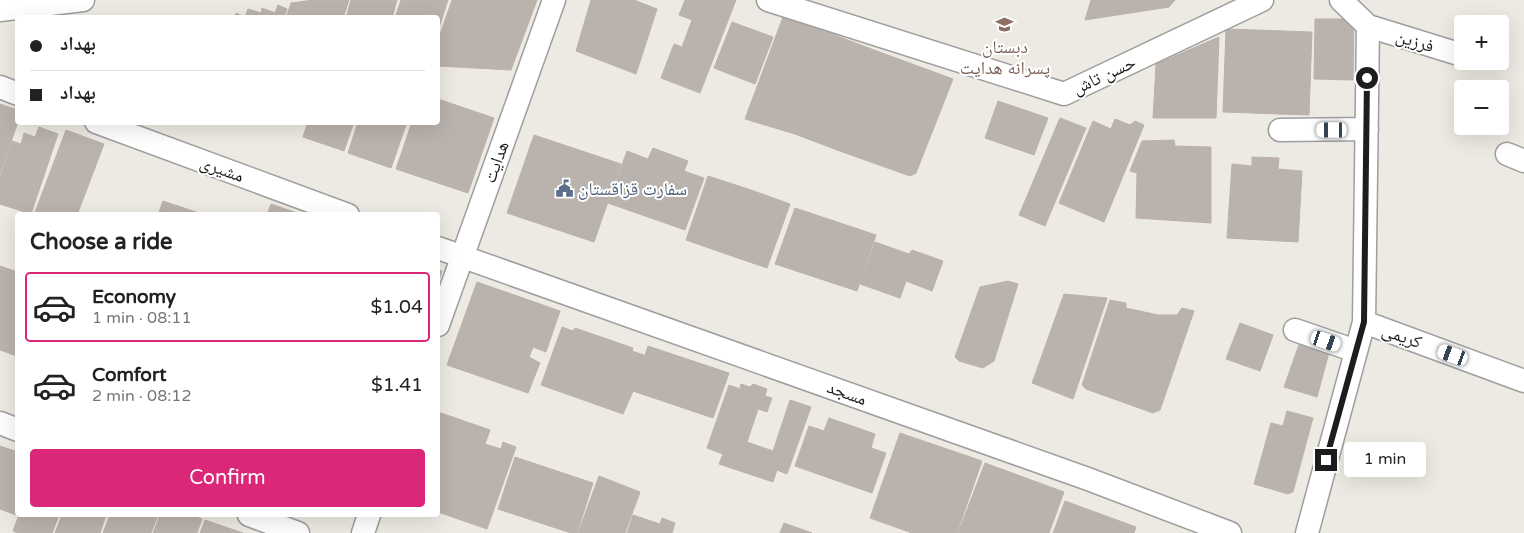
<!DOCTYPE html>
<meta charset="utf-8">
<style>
:root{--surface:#fff;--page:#f6f6f6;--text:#222;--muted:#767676;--line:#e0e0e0;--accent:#db2777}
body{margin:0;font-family:"Varela Round","Noto Naskh Arabic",sans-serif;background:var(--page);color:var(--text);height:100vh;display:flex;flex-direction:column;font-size:19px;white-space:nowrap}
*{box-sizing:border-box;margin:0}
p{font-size:16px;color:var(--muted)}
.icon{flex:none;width:28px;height:28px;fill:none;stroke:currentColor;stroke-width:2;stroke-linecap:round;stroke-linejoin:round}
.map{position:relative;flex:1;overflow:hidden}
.drawer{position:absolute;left:15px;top:212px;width:425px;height:305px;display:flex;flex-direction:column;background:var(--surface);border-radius:5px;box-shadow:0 5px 20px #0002}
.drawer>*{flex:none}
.hud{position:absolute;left:15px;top:15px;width:425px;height:110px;border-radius:5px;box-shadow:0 5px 20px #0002;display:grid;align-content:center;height:110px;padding:0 15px;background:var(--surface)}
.fabs{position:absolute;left:1454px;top:15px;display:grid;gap:10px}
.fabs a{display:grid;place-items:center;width:55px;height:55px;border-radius:5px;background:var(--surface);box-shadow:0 5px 20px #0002;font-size:25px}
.end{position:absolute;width:22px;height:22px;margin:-11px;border:6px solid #1d1d1d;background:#fff;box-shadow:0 0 0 2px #fff}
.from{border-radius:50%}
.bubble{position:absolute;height:35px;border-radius:5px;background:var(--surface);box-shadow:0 5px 20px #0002;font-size:16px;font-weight:600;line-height:35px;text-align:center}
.car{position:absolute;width:15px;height:30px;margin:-15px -8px;border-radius:6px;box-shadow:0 0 4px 1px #0007;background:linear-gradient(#fff 24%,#345 0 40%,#fff 0 76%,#345 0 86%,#fff 0)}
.hud b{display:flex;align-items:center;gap:18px;height:48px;font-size:19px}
.hud b+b{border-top:1px solid var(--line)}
.hud i{width:12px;height:12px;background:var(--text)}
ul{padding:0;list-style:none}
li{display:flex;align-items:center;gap:15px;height:70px;margin:0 10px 8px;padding:0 5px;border:2px solid transparent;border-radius:5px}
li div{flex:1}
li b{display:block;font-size:19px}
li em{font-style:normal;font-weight:600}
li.selected{border-color:var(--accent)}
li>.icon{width:45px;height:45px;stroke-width:1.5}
h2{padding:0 15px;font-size:22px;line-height:60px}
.button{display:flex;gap:10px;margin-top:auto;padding:10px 15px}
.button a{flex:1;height:58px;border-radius:5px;background:var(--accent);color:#fff;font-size:20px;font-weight:600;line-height:58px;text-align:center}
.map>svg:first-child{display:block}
</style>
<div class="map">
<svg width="1524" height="533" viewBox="0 0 1524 533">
<rect width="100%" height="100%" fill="#edeae3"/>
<path fill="#bab3ad" stroke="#bdb1a7" d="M314,0h35l-6,18h-57l5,-15z
M351,0h46l-5,18h-46z
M401,0h47l-10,31v-13h-43z
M452,0h85l-26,70 -73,-4v-26z
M591,0h43l23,9 -21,65 -60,-23z
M685,0h51l-36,93 -39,-15 13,-34 8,3 10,-27 -13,-5z
M1091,0h84l-6,7 -84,13z
M278,5l9,4 -3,9h-50l2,-5 9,4 3,-8 13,4 1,-5 13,5z
M783,17l49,17 -37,100 -50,-15z
M1315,19h39l-1,61 -39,-1z
M732,22l41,15 -18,47 -41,-16z
M1226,29l86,3 -3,83 -86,-3z
M832,34l42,16 -37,100 -42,-16z
M1219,37l-3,81h-63l3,-54z
M874,50l79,29 -37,94 -6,3 -73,-26z
M438,99l56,19 -26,75 -72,-24 16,-47h26z
M998,101l50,17 -14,37 -49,-17z
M0,104l18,6v12l-18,51z
M1060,118l26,10 -41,98 -26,-11z
M1115,119l15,6 5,-4 9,4 -40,97 -45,-19 34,-82 18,8z
M308,122h46l-10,29 -41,-14z
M358,122h49l-16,46 -43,-15z
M39,127l19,7 -27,80 -31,-10v-27l12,-36 9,3 3,-11 11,4z
M66,130l38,14 -27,71h-43z
M534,135l87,29 -27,78 -87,-29z
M1174,140l1,6 36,1v76l-75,-5 1,-45 -7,-2 12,-30z
M653,148l35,13 -4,10 20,7 -19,52 -77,-27 19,-52 21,8z
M1252,157l27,1 -1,11 24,2 -4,71 -71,-4 5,-74 20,2z
M708,176l43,14 -22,65 -43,-15z
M751,190l39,14 -23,64 -38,-13z
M163,201l42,14h-47z
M271,204l32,11h-36z
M795,208l81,27 -19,56 -82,-27z
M875,242l34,12 3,-4 31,11 -11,30 -26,-10 -6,17 -40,-14z
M0,266l18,6 -1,84 -17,-6z
M438,270l4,1 -4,12z
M1008,281l10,3 -24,77 -11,7 -24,-7 -4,-4 25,-70z
M477,282l83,29 -14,41 -13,-5 -4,10 11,6 -12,30 -81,-28z
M1064,294l43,4 -34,101 -41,-16z
M1110,300l16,3v5l32,7h19l5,-7 12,3 -34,99 -7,3 -67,-24 -4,-4z
M1240,323l33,12 -13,36 -34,-12z
M562,327l11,4 2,-3 58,20 -1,3 12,4 -11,36 -10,23 -82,-29z
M1302,336l29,9 -14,52 -33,-10z
M648,346l81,27 -16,45 -80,-27z
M741,384l9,3 3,-3 14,5 -2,7 7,2 -5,14 -9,-3 -11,33 26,9 17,-51 21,7 -24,67 -10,-4 -4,12 -54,-18 4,-10 -16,-6 22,-63 11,4z
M1287,411l26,7 -20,74 -5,2 -34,-10 17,-61 12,3z
M438,412l52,18 -5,14 16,5 2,-7 13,5 -29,82 -49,-17z
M829,418l46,16 -4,14 15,5 -14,40 -77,-27 14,-40 15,5z
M900,433l82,28 -25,72h-45l-42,-15z
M0,446l18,6v63l1,1 -19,-7z
M515,457l78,26 -16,50h-6l-73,-24z
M985,463l79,29 -15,41h-91z
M599,476l41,16 -15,41h-47z
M1065,501l71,26 -2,6h-81z
M19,515h40l-7,18h-34l-5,-2z
M62,515h44l-6,18h-45z
M110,515h48l-7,18h-48z
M160,515h31l11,4 -5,14h-44z
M633,515l27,9 2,-6 13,5 -3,10h-45z
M205,520l38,13h-43z
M784,523l28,10h-32z"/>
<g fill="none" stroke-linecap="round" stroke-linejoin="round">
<defs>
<path id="minor" d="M768,0l296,94 198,-94
M0,10l83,-10
M1368,26l94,29
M0,87l18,7
M96,122l252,93
M1280,130l87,-1
M1507,154l17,7
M438,248l650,231 142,54
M1364,322l160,59
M438,325l116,-325
M1295,330l61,21
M0,423l18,7
M249,515l49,18
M363,533l6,-18
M1307,533l57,-211 4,-296 -27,-26"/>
</defs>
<use href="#minor" stroke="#9e9e9e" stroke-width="25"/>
<use href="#minor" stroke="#fff" stroke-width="22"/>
</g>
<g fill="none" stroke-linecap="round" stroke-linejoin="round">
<path stroke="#1d1d1d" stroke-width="6" d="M1326,460l38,-138 3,-244"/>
</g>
<defs>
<symbol id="school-bare" viewBox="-9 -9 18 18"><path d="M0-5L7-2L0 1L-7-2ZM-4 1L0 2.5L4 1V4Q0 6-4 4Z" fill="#8d6e63" stroke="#fff" stroke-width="2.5" paint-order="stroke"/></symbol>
<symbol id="civic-bare" viewBox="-9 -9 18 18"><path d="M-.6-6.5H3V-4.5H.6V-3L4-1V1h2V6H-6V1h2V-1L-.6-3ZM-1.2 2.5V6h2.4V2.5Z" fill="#5c6f8a" stroke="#fff" stroke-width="2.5" paint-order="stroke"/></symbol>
</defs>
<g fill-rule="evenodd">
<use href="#school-bare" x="992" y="12" width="25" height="25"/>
<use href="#civic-bare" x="552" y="176" width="25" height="25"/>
</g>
<g text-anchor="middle" stroke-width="4" stroke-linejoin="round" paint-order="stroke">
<g font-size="18" fill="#1d1d1d" stroke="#fff">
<text transform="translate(1415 41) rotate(17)" y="6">فرزین</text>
<text transform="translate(1104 75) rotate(-25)" y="6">حسن تاش</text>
<text transform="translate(496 162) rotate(-70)" y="6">هدایت</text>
<text transform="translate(222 169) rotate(20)" y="6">مشیری</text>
<text transform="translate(1402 336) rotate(20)" y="6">کریمی</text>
<text transform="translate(847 393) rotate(20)" y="6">مسجد</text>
</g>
<g font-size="18" fill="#785e54" stroke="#fff">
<text x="1005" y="53">دبستان<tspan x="1005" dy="21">پسرانه هدایت</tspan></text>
</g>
<g font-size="18" fill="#4e5e75" stroke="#fff" text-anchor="start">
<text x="578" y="195">سفارت قزاقستان</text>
</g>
</g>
</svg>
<div class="fabs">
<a>+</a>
<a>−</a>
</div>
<i class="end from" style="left:1367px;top:78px"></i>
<i class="end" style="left:1326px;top:460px"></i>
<div class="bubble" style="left:1344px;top:442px;width:82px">1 min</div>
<i class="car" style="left:1332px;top:130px;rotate:270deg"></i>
<i class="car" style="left:1326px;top:341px;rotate:109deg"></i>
<i class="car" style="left:1453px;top:355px;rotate:290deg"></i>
<div class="hud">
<b><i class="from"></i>بهداد</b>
<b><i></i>بهداد</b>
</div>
<section class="drawer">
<h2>Choose a ride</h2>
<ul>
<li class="selected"><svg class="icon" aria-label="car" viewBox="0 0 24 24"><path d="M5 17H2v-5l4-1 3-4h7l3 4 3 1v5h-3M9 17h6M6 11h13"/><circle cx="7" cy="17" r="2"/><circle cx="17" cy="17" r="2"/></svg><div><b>Economy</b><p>1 min · 08:11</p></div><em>$1.04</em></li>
<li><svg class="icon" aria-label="car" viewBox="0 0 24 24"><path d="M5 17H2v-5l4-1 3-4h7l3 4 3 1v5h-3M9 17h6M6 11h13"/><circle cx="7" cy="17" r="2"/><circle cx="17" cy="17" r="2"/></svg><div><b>Comfort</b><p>2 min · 08:12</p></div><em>$1.41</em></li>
</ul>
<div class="button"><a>Confirm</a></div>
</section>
</div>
